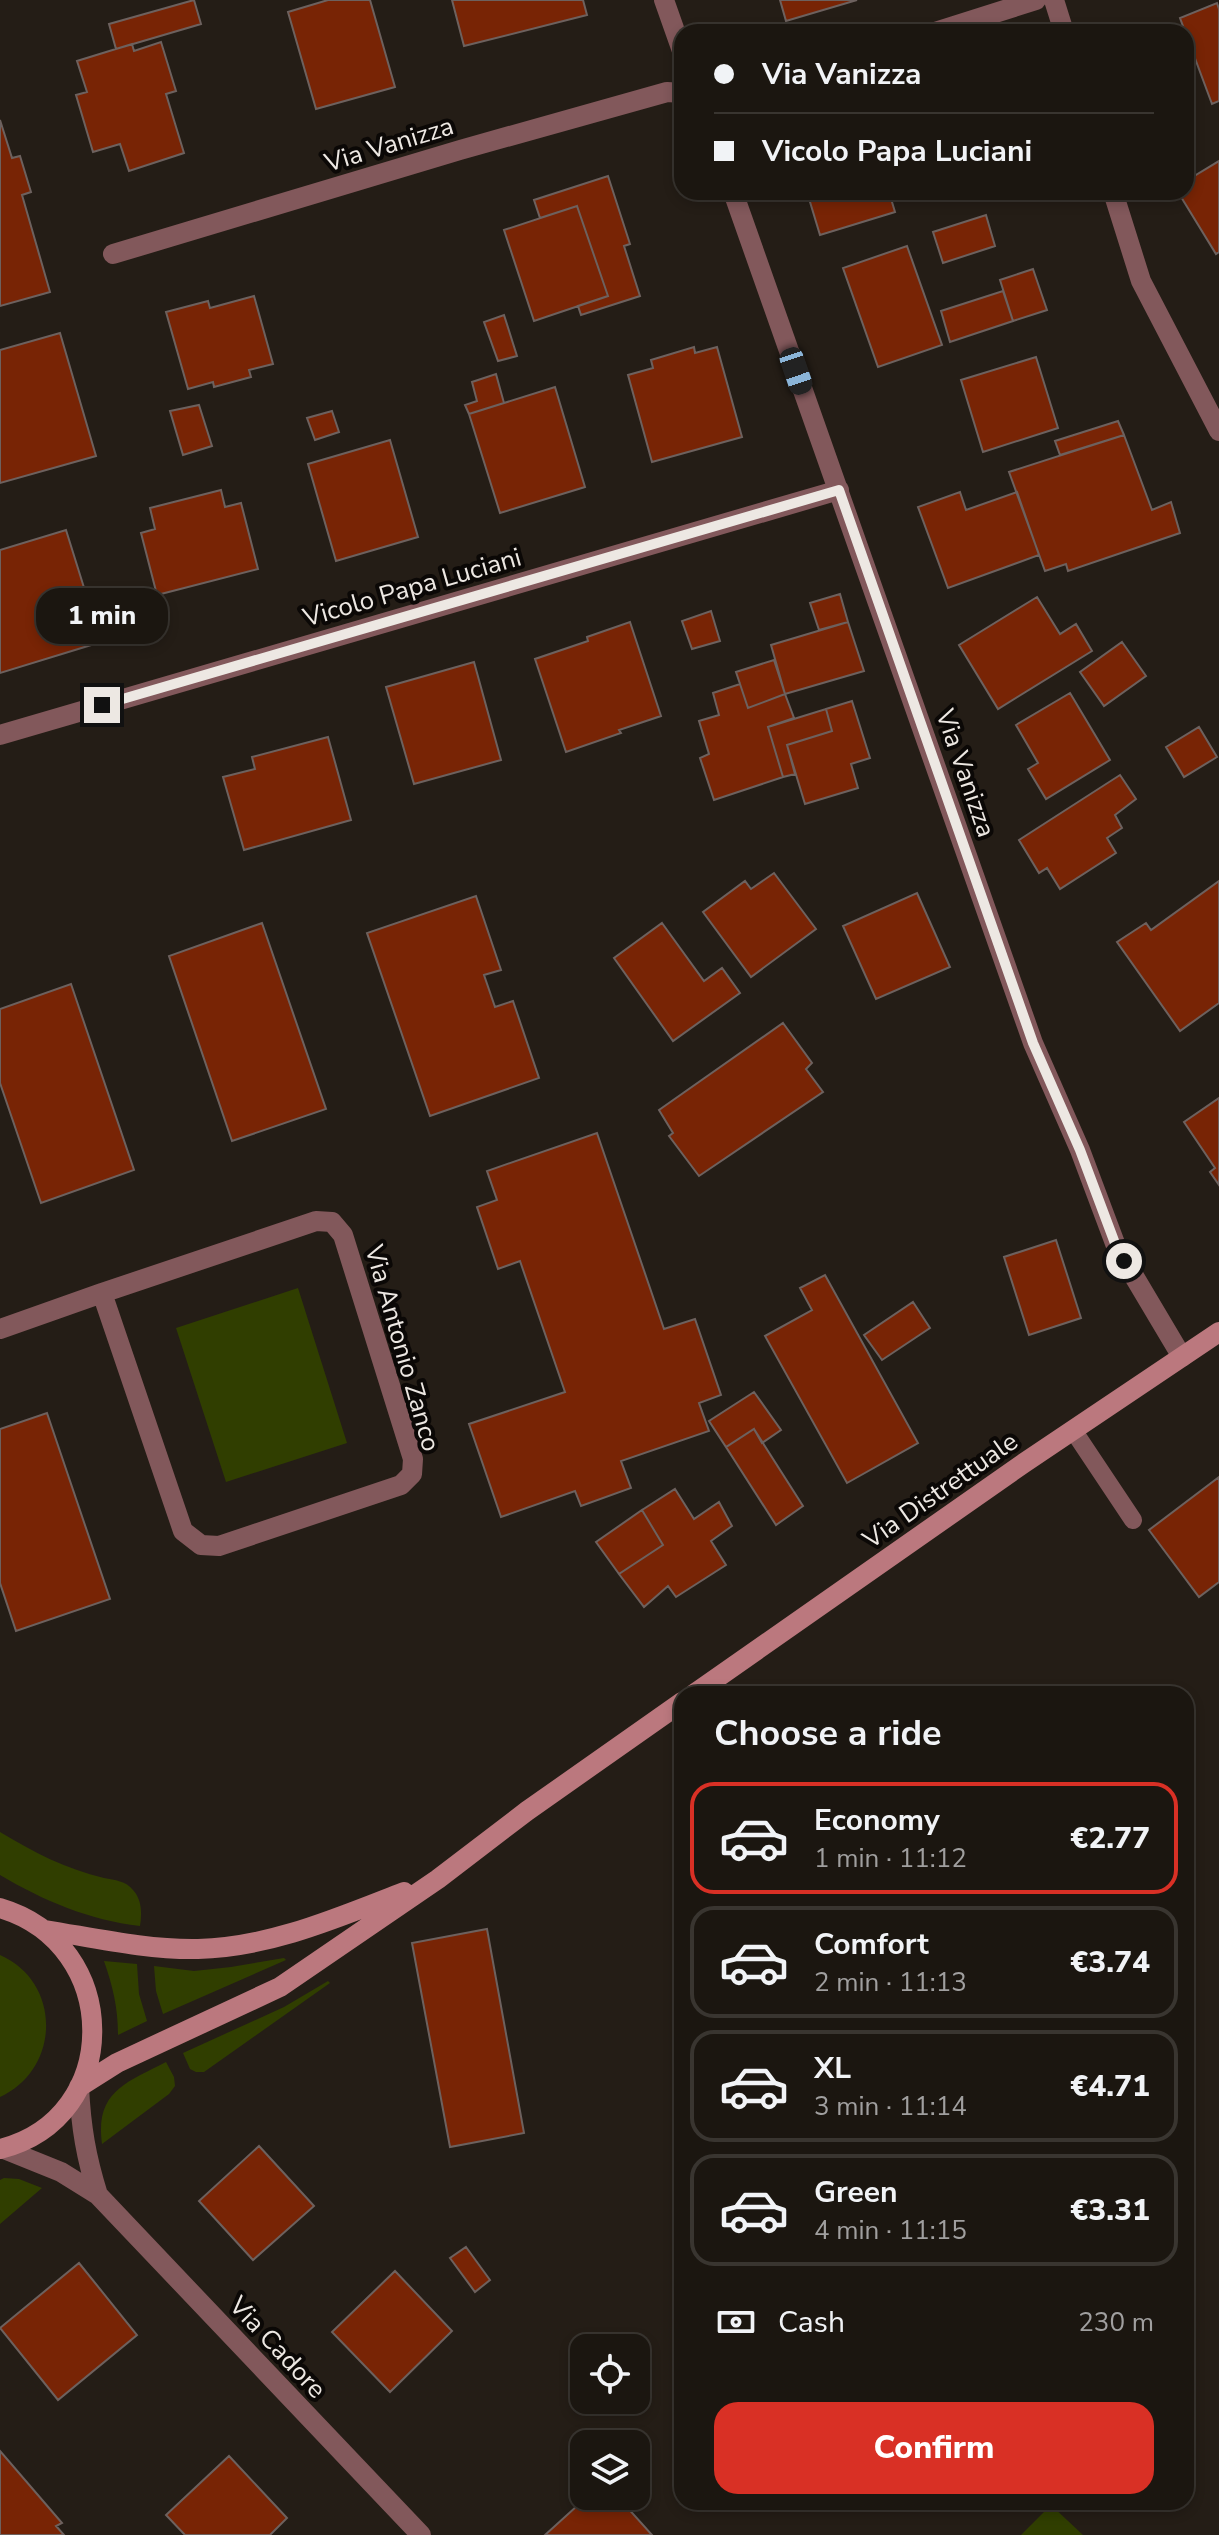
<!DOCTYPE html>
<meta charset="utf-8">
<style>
:root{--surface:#1b1610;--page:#28231e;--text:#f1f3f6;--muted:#a09f9f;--line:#393530;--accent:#d93025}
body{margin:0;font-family:"Nunito Sans",sans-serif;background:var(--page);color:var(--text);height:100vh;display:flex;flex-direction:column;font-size:30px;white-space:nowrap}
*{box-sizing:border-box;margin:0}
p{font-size:26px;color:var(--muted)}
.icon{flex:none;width:44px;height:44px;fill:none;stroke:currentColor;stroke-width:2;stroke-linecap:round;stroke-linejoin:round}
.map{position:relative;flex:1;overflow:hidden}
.side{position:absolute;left:674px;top:1686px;width:520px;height:824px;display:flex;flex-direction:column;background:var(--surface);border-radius:24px;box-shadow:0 4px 12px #0003,0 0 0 2px var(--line)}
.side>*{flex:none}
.banner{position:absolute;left:674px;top:24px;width:520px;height:176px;border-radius:24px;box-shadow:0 4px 12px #0003,0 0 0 2px var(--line);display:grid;align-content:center;height:176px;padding:0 40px;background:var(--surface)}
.controls{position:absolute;left:570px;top:2334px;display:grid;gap:16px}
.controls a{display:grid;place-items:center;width:80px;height:80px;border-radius:16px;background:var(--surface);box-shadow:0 4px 12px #0003,0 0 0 2px var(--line);font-size:40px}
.end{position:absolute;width:36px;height:36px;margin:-18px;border:10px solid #ede8e3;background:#111;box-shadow:0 0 0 4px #111}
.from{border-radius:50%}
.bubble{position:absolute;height:56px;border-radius:24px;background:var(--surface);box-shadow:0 4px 12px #0003,0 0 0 2px var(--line);font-size:26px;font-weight:800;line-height:56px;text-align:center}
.car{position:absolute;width:24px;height:48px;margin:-24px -12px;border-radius:10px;box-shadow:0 0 6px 2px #0007;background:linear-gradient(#222 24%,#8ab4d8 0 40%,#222 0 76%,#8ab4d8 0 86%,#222 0)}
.banner b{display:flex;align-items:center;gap:28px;height:76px;font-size:30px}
.banner b+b{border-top:2px solid var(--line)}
.banner i{width:20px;height:20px;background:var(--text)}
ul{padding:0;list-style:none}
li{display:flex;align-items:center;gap:24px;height:112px;margin:0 16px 12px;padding:0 24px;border:4px solid var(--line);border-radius:24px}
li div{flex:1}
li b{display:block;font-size:30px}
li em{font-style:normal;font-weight:800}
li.on{border-color:var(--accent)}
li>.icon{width:72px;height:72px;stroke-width:1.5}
h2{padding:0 40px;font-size:36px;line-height:96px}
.pay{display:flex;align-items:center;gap:20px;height:88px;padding:0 40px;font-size:30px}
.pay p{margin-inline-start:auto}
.button{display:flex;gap:16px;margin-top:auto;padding:16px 40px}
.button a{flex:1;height:92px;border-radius:24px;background:var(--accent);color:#fff;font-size:32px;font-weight:800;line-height:92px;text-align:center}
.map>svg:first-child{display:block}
</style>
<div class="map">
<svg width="1219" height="2535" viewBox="0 0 1219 2535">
<rect width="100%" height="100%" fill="#241d16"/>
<path fill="#303e00" d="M298,1288l49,155 -121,39 -50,-154z
M0,1832c33,20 66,37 104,46 11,2 22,3 29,12 9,10 9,23 7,36 -51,-6 -96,-25 -140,-51z
M0,1955c62,27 61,114 0,142z
M284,1958l2,2 -123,54 -7,-23 -2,-25 40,5 37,-4z
M104,1961l33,3 2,30 8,27 -29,14c0,-27 -5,-48 -14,-74z
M328,1981l2,2 -126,89h-8l-6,-3 -7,-16 101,-46z
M166,2062l8,15 1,9 -6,8 -67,50c-7,-52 23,-61 64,-82z
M4,2178l15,1 23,9 -42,36v-44z
M1051,2505l32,30h-62z"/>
<path fill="#782405" stroke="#6d615e" stroke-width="2" d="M194,0l7,24 -85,25 -7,-25z
M328,0h42l25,87 -79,22 -28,-97z
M452,0h131l4,15 -123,31z
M780,0h77l-71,21z
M1217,3l2,6v92l-7,3 -32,-86z
M161,42l15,49 -10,3 18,59 -55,18 -9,-27 -27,8 -17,-57 11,-3 -10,-31 55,-17 2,7z
M0,120l12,38 8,-2 11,36 -9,3 28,97 -50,14z
M1219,161v91l-3,2 -38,-62h8v-11z
M608,176l22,68 -6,2 16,50 -59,19 -3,-9 30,-10 -31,-90 -37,12 -6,-18z
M807,192h82l6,20 -75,23z
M577,206l31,90 -74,25 -30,-91z
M986,215l9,31 -52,17 -10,-31z
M907,246l35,99 -64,22 -35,-99z
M1033,269l14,41 -34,11 -13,-41z
M1003,291l10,30 -63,21 -9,-31z
M254,296l19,68 -24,6 2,7 -37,10 -1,-5 -25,7 -22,-77 42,-11 2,7z
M504,315l13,41 -19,5 -14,-39z
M60,333l36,123 -96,27v-133z
M694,347l1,6 22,-6 25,90 -90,25 -24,-87 25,-7 -2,-8z
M1036,357l22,71 -75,24 -22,-72z
M496,374l8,29 -35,11 -4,-9 12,-4 -5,-19z
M555,387l30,100 -85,26 -31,-99z
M199,405l13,41 -29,9 -13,-44z
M332,411l7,21 -24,8 -8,-22z
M1118,421l6,14 -64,20 -5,-14z
M1124,435l28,75 19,-8 9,31 -112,38 -2,-7 -21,7 -36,-99z
M390,440l28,97 -82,24 -28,-97z
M221,490l4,17 16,-4 17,66 -101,26 -16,-62 14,-4 -5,-21z
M960,492l6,18 51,-18 22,63 -91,33 -30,-81z
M66,530l35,112 -101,31v-123z
M840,594l8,28 -29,8 -9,-27z
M1037,597l23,37 16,-10 16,27 -94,58 -39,-64z
M711,611l9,30 -28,8 -10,-28z
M630,622l31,94 -42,14 2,3 -55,19 -31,-93 53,-18 -1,-4z
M848,622l16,49 -79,23 -14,-49z
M1122,642l24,34 -42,30 -24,-34z
M774,660l11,34 -37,14 -12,-36z
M474,662l27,98 -87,24 -28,-97z
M740,684l8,24 37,-14 9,24 -26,9 15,50 -69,23 -14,-42 9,-4 -10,-33 20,-6 -6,-22z
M1070,693l40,67 -64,39 -18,-30 10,-6 -22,-38z
M852,701l18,57 -19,6 7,24 -53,16 -18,-59 45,-14 -6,-22z
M826,709l6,22 -45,14 8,29 -12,3 -15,-50z
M1199,727l18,30 -33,20 -18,-30z
M328,737l23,83 -107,30 -21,-73 32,-8 -3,-12z
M1120,775l16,24 -21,16 7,13 -15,10 9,15 -56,36 -13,-21 -8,5 -20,-33z
M774,873l42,56 -65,48 -48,-65 42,-31 6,8z
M1219,881v122l-39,28 -63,-89 29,-19 5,7z
M917,893l33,74 -74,32 -33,-73z
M476,896l25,74 -17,5 11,32 18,-6 26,77 -109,38 -63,-183z
M262,923l64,186 -94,32 -63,-185z
M662,923l42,58 18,-13 18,25 -67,48 -59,-83z
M71,984l63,186 -93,33 -41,-120v-74z
M783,1023l29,40 -6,6 17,23 -124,84 -30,-40 4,-3 -14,-23z
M1219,1098v87l-9,-13 5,-4 -31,-46z
M597,1133l67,196 31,-10 26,76 -22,8 10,28 -88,30 10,27 -50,18 -6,-15 -74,26 -32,-93 96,-32 -45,-131 -22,8 -21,-62 20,-7 -10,-29z
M1056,1240l25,78 -52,17 -25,-78z
M825,1275l93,168 -71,40 -82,-147 47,-26 -12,-22z
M913,1302l17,26 -48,32 -18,-25z
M754,1392l27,38 -19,13 -8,-14 -28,18 -17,-26z
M47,1413l63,186 -94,32 -16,-48v-154z
M754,1429l49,77 -27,19 -50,-78z
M1219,1477v105l-20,15 -50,-67z
M675,1489l19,30 25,-17 13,24 -21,15 15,24 -50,32 -8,-11 -24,21 -25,-33 44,-29 -21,-35z
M642,1510l21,35 -44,29 -23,-32z
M487,1929l37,204 -74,14 -38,-204z
M259,2146l55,60 -61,54 -54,-59z
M466,2247l24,33 -15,12 -25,-34z
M79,2263l58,72 -79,65 -58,-72z
M395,2271l57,60 -62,61 -58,-60z
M0,2451l62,72 -6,3 8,9h-64z
M229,2456l58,62 -17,17h-85l-19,-20z
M588,2496h29l35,39h-107z"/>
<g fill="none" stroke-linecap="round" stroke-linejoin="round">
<path stroke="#82585b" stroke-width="18" d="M1073,1430l60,90"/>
<path stroke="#82585b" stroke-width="20" d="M1054,0l10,32
M935,32l101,-32
M1113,192l28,89 78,150
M113,254l347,-104 207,-58 15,1
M0,735l839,-245
M316,1221l16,1 11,13 70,224 -1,15 -11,11 -182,61 -18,-1 -18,-14 -81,-238z
M0,1329l102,-36
M4,2149l57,23 37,23c-12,-38 -17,-68 -19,-108
M98,2195l323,340"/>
<path stroke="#82585b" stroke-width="20" d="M664,0l18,51
M733,192l300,851 47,107 36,96 66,111"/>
<path stroke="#bb787e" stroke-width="20" d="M694,1694l330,-231 195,-131
M0,1908c122,36 124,210 0,241
M45,1930c50,8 102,20 153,19 73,-2 139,-31 206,-57
M79,2087l38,-24 163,-76 158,-108 89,-68 155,-109"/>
</g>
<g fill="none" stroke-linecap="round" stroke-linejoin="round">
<path stroke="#ede8e3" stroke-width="10" d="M102,705l737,-215 194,553 47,107 36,96 8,15"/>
</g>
<g text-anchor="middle" stroke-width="8" stroke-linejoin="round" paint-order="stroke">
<g font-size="26" fill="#ede8e3" stroke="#0b0806">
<text transform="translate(389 144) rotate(-17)" y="9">Via Vanizza</text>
<text transform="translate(412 587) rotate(-16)" y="9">Vicolo Papa Luciani</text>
<text transform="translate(966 773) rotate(71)" y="9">Via Vanizza</text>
<text transform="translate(403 1348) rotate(74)" y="9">Via Antonio Zanco</text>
<text transform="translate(940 1490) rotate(-35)" y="9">Via Distrettuale</text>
<text transform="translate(278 2347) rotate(47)" y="9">Via Cadore</text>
</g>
</g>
</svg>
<div class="controls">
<a><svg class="icon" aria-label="locate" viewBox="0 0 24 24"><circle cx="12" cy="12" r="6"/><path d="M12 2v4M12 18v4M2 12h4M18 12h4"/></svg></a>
<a><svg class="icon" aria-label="layers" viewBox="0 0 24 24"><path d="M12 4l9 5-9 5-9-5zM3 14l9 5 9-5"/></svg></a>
</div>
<i class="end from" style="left:1124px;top:1261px"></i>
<i class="end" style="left:102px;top:705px"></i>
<div class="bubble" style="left:36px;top:588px;width:132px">1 min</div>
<i class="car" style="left:796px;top:371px;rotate:161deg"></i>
<div class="banner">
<b><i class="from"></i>Via Vanizza</b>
<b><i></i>Vicolo Papa Luciani</b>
</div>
<section class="side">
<h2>Choose a ride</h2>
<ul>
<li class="on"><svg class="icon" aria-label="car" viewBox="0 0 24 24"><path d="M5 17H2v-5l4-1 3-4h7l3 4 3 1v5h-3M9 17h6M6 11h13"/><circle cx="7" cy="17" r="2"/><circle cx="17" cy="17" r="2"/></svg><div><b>Economy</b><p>1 min · 11:12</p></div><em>€2.77</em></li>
<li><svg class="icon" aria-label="car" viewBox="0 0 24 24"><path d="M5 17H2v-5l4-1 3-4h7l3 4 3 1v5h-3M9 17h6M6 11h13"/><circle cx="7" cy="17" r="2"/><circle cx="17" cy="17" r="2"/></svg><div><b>Comfort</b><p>2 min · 11:13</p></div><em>€3.74</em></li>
<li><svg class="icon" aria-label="car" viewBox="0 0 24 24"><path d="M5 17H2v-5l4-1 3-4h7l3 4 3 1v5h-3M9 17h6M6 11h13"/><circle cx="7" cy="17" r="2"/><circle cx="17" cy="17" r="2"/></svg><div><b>XL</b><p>3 min · 11:14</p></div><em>€4.71</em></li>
<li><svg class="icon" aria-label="car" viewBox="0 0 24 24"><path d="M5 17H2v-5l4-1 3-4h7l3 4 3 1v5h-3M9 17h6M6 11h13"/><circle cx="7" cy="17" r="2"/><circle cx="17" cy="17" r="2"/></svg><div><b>Green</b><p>4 min · 11:15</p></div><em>€3.31</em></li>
</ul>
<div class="pay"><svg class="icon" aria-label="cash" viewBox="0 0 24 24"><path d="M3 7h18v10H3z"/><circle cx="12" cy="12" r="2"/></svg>Cash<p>230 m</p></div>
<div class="button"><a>Confirm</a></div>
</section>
</div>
